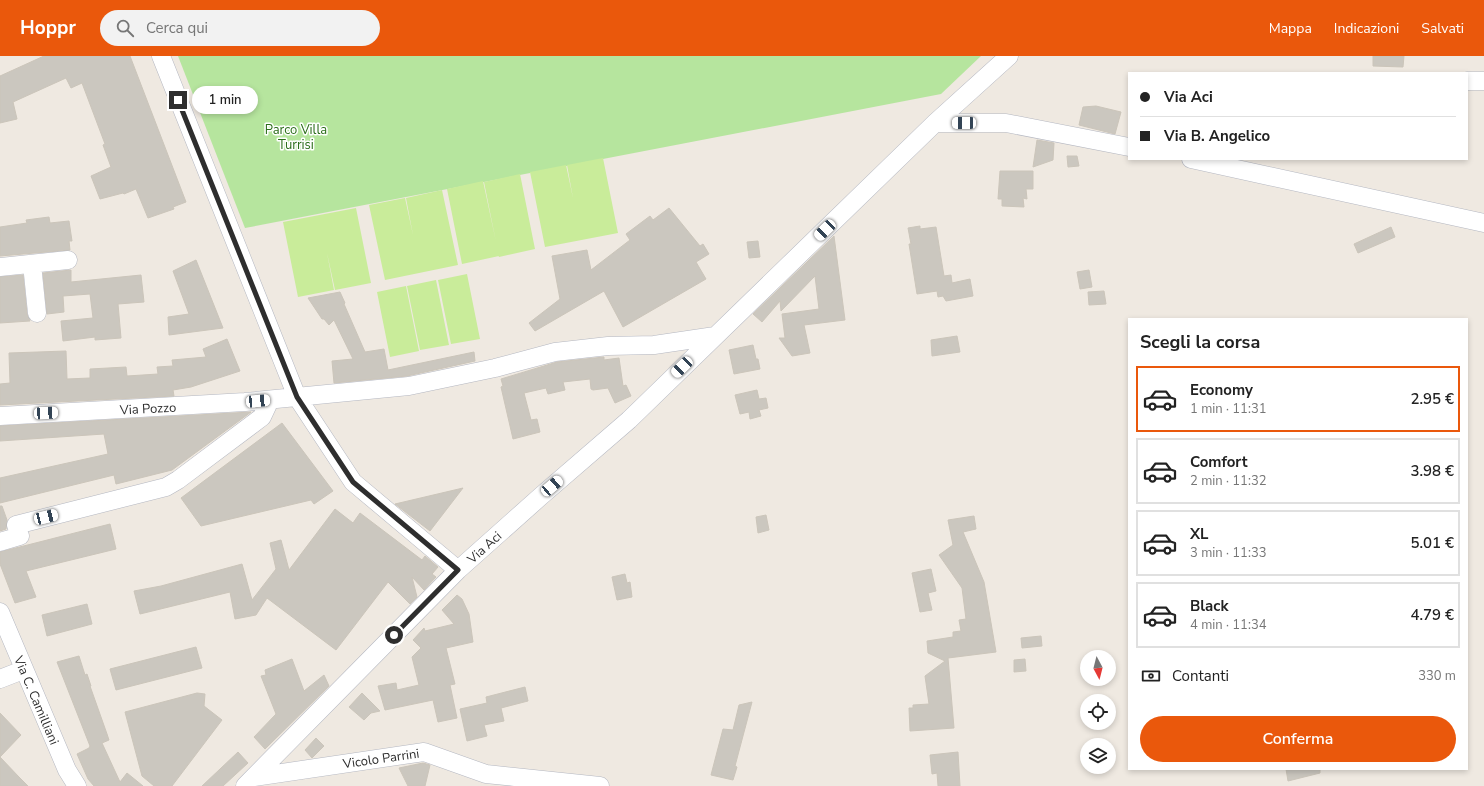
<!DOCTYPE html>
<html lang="it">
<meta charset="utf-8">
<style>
:root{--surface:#fff;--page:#f2f2f2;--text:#222;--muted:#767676;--line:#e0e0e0;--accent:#ea580c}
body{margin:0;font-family:"Nunito Sans",sans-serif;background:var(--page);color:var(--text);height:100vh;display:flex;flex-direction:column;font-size:15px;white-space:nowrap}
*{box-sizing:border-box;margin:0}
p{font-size:13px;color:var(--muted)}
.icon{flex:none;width:22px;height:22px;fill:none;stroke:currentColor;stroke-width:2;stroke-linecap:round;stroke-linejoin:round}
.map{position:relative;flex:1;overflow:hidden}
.drawer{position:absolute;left:1128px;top:262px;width:340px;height:452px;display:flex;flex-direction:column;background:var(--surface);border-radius:0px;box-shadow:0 2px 6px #0003}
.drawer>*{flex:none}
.top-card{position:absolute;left:1128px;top:16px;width:340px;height:88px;border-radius:0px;box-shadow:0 2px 6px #0003;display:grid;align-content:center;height:88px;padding:0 12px;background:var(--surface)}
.needle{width:26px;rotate:173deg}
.tools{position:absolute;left:1080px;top:594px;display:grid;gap:8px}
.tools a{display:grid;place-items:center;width:36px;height:36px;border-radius:50%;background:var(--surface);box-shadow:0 2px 6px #0003;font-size:20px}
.end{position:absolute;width:18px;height:18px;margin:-9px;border:5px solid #2e2e2e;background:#fff;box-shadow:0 0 0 2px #fff}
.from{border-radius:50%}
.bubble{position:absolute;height:28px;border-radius:14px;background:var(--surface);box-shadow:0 2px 6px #0003;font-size:13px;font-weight:600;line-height:28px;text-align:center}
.car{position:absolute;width:12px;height:24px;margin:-12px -6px;border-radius:5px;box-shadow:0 0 3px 1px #0007;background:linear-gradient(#fff 24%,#345 0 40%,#fff 0 76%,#345 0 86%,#fff 0)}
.top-card b{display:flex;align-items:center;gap:14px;height:38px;font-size:15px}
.top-card b+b{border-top:1px solid var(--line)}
.top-card i{width:10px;height:10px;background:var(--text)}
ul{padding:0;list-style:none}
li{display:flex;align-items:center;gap:12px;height:66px;margin:0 8px 6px;padding:0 4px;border:2px solid var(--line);border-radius:0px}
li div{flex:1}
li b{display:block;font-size:15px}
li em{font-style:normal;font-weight:600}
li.on{border-color:var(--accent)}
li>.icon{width:36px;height:36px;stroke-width:1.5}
h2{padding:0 12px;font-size:18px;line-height:48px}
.pay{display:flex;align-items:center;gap:10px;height:44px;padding:0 12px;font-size:15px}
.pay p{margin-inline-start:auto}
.action{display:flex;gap:8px;margin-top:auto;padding:8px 12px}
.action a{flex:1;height:46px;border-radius:24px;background:var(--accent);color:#fff;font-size:16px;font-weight:600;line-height:46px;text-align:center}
header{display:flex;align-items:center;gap:24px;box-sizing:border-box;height:56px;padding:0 20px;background:var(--accent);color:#fff}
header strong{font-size:19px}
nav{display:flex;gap:22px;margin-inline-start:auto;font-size:14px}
.search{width:280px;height:36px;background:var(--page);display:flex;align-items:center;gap:10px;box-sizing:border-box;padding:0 14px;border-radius:22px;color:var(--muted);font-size:15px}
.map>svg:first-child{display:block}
</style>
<header>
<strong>Hoppr</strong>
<div class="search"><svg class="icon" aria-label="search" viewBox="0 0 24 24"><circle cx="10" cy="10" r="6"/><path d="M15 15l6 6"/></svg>Cerca qui</div>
<nav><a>Mappa</a><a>Indicazioni</a><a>Salvati</a></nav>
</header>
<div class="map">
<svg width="1484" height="730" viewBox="0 0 1484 730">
<rect width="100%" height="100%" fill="#efe9e1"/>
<path fill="#b6e59e" d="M178,0h803l-40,38 -696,134z"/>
<path fill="#c9ec9a" d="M603,102l15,75 -73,14 -15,-75 36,-7 7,33 -6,-33z
M520,118l15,75 -36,8 -15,-75z
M483,125l16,75 -37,8 -15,-75z
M442,134l16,75 -73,15 -16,-75 36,-7 8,37 -7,-37z
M356,152l15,75 -36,7 -8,-37 7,37 -36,7 -15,-75z
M467,218l13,65 -29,5 -13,-64z
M436,224l13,65 -29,5 -13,-64z
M406,230l13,65 -29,6 -13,-65z"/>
<path fill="#cbc7bf" stroke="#cbc5ba" d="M44,0h86l56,146 -13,5 1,2 -26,9 -12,-29 -12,5 -1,-1 -23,6 -9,-23 20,-9 -8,-22 2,-1 -23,-61 -11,5 -5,-10 -53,24 4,17 -17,4v-47z
M1373,0h31l-1,11 -30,-1z
M1096,50l25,6 -6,22 -36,-9 4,-18z
M1037,84l17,3 -1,17 -20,7z
M1067,100h10l2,10 -11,1z
M1000,115h33v18h-7l1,10 -4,-1 1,9 -22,-1v-7h-4z
M669,152l31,38 3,-2 6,10 -13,8 10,17 -83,48 -19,-36 -69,40 -6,-8 31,-24 -8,-43 35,-6 4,20 39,-30 -4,-6 24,-18 3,4z
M49,161l1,6 19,-2 3,20h-3l1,9 -70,6v-29l27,-4 -1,-3z
M920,170v3l16,-2 8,49 7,-1 1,8 18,-4 3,17 -27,5 -3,-5 -5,1 -1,-6 -20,3 -8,-50h2l-3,-16z
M1391,171l4,10 -37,16 -4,-9z
M834,180l11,84 -41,5 6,28 -18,3 -13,-18h6l-3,-24 37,-5 -4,-33 -34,35 -1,-10 -18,21 -9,-8z
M758,185l2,16 -11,1 -2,-16z
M196,204l27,68 -54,7 -1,-18 21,-3 -16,-43z
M71,214v12l70,-7 3,27 -26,2 3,34 -26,2v-3l-32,4 -2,-20 32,-3 -3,-24 -27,2 1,16 -17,2 -4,-41z
M1089,214l3,17 -12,2 -3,-17z
M23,219l4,39 3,7 -30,2v-46z
M1104,235l2,13 -17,1 -1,-13z
M340,236l5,11 -1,1 21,48 19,-3 4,21 86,-18 1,9 -68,15 -73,7 -2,-22 21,-2 -19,-39 -5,5 -5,-6h-2l-14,-21z
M957,280l3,16 -28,4 -1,-16z
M227,283l13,32 -49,16 -18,3 1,6 -174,9v-21l10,-1 -1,-30 57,-2 1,28 23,-1v-9l36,-2 1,9 31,-2 -1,-7 16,-1 -1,-6 34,-3 -3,-8z
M753,289l3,14h2l2,10 -26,5 -5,-24z
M604,301v3l15,-2 4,28 3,-1 5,11 -16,7 -7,-15 -15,2 -2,-1 -1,-10 -27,3 2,8 -17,4 -2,-6 -22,5 7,27 6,-1 3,13 -27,7 -12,-52 2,-1 -2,-7 56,-17z
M757,334l2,9 7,-1 2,10 -9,2 2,6 -11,3 -1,-7 -9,2 -5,-19z
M251,356l-79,58 -56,14 -2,-9 -114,28v-25l108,-24 -4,-20 -104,7v-15z
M282,367l51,68 -19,13 -3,-4 -110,26 -20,-28z
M463,432l-33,43 -35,-27z
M0,450h2l5,14 -1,9 -6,2z
M335,453l18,14 7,-10 62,47 3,-4 13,11 -6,7 4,3 -12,13 -12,-13 5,20 -7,7 -22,-22 -52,68 -69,-52 -11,17 -21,4 -5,-27 -90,22 -6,-23 27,-5 81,-22 10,36 24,-31 -6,-26 11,-3 8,30z
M766,459l3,15 -11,3 -2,-16z
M974,460l2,13 -13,3 21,50 12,70 -48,6 6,70 -44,3 -1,-23h4v-3l16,-1 -4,-28 20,-15 -17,-8 -1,-12 26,-4v-5l8,-1 -2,-11 7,-1 -4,-31 -23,-33 14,-10 -5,-25z
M110,468l6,25 -90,22 10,26 -21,6 -15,-39v-12z
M931,513l5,22 -8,2 4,17 -12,2 -8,-39z
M625,518l2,9 3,-1 2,15 -15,3 -5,-23z
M457,539l5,4 7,15 4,28 -27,6 9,36 -5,1 7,33 -19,4 -5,-22 -48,10 -7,-24 18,-3 1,7 22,-5 -7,-28 9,-9 -8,-8 11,-12 1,3 29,-7 -12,-14z
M87,548l5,20 -45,12 -5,-21z
M1041,580l1,10 -20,2 -1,-10z
M196,591l6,21 -86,22 -6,-21z
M79,600l6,19 2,-1 4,12h-1l17,48 2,6 -7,3 18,39 7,-9 16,13h-49l-6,-7 -11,-25 12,-6 1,-2 -33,-84z
M292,603l12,32 20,-16 5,11 -64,63 -11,-12 22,-23 -15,-38 5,-1 -1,-5z
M1025,603l1,12 -12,1v-12z
M525,631l3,14 -27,7 3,13 -20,4 3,11 -20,5 -7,-32 27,-6 -1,-6z
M197,637l8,1 -1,12 18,14 -50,66h-18l-12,-10 -17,-64z
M362,637l18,18 -9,2 -7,7 -15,-13z
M752,646l-17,64 2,1 -4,13 -22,-5 12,-46 10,1 6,-25z
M0,657l21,22 -21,22z
M316,682l8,8 -12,12 -7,-8z
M238,696l10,11 -25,23h-21z
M958,696l2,34h-22l-1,-13 -5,1 -2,-19z
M0,701l19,20 9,9h-28z
M423,707l7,2 -5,21h-17l-9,-18z
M1286,713h34v4l-32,8z"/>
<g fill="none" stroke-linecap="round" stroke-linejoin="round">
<defs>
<path id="minor" d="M161,0l136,341 56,85 105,88
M1467,25h17
M935,67l74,-67
M1191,103l293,64
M32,208l5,49
M0,211l68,-7
M0,360l245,-14 164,-16 86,-18 60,-16 53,-6 46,-1 61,-9
M0,486l20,-6 -4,-11 150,-38 12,-7 84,-63 8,-17
M0,556l67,158 10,16
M0,623l23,-9
M254,721l170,-25 62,22 114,12
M245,730l213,-216 83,-74 88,-76 306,-297h71l123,24"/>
</defs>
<use href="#minor" stroke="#b4b7c1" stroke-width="19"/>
<use href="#minor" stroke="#fff" stroke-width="18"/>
</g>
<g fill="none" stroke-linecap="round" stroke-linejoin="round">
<path stroke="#2e2e2e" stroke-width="5" d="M178,44l119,297 56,85 105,88 -64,65"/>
</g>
<g text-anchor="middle" stroke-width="3" stroke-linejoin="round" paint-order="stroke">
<g font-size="13" fill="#2c6e1b" stroke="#fff">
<text x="296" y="78">Parco Villa<tspan x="296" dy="15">Turrisi</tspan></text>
</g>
<g font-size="13" fill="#2e2e2e" stroke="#fff">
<text transform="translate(148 352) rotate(-3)" y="5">Via Pozzo</text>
<text transform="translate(484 491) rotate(-42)" y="5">Via Aci</text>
<text transform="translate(37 644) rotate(67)" y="5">Via C. Camilliani</text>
<text transform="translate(381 702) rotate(-8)" y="5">Vicolo Parrini</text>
</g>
</g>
</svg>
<div class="tools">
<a><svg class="needle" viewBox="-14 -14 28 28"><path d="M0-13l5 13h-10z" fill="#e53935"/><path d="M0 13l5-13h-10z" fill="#767676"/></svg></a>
<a><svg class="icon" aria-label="locate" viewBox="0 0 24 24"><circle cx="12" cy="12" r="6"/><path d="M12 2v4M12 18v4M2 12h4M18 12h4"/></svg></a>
<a><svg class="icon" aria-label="layers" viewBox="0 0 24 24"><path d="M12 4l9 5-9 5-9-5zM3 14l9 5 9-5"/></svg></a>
</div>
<i class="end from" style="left:394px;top:579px"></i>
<i class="end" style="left:178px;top:44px"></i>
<div class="bubble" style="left:192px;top:30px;width:66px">1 min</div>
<i class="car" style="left:964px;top:67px;rotate:270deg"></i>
<i class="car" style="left:825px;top:174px;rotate:226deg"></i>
<i class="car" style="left:682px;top:311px;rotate:226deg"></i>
<i class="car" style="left:258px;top:345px;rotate:85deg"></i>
<i class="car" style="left:46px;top:357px;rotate:87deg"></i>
<i class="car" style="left:552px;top:430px;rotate:49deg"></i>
<i class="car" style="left:46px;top:461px;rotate:76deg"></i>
<div class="top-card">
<b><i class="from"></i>Via Aci</b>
<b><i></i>Via B. Angelico</b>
</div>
<section class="drawer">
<h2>Scegli la corsa</h2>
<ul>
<li class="on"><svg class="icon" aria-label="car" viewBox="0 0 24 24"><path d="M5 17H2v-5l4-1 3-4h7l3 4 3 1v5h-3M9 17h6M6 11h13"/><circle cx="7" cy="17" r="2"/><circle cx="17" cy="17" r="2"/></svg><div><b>Economy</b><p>1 min · 11:31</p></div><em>2.95 €</em></li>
<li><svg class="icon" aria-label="car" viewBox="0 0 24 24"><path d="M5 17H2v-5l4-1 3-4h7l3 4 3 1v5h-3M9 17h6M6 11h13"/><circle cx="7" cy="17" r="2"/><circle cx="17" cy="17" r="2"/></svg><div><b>Comfort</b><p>2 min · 11:32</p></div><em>3.98 €</em></li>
<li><svg class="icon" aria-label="car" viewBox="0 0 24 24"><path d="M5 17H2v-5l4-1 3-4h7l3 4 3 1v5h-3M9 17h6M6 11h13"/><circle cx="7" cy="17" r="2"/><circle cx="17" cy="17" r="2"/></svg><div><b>XL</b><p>3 min · 11:33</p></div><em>5.01 €</em></li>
<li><svg class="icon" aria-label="car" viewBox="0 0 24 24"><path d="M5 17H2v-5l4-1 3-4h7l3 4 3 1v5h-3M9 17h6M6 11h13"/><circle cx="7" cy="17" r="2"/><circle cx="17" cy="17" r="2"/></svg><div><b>Black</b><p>4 min · 11:34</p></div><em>4.79 €</em></li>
</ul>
<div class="pay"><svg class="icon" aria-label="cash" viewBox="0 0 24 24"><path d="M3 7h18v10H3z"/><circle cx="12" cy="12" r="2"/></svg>Contanti<p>330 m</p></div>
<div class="action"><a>Conferma</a></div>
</section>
</div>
